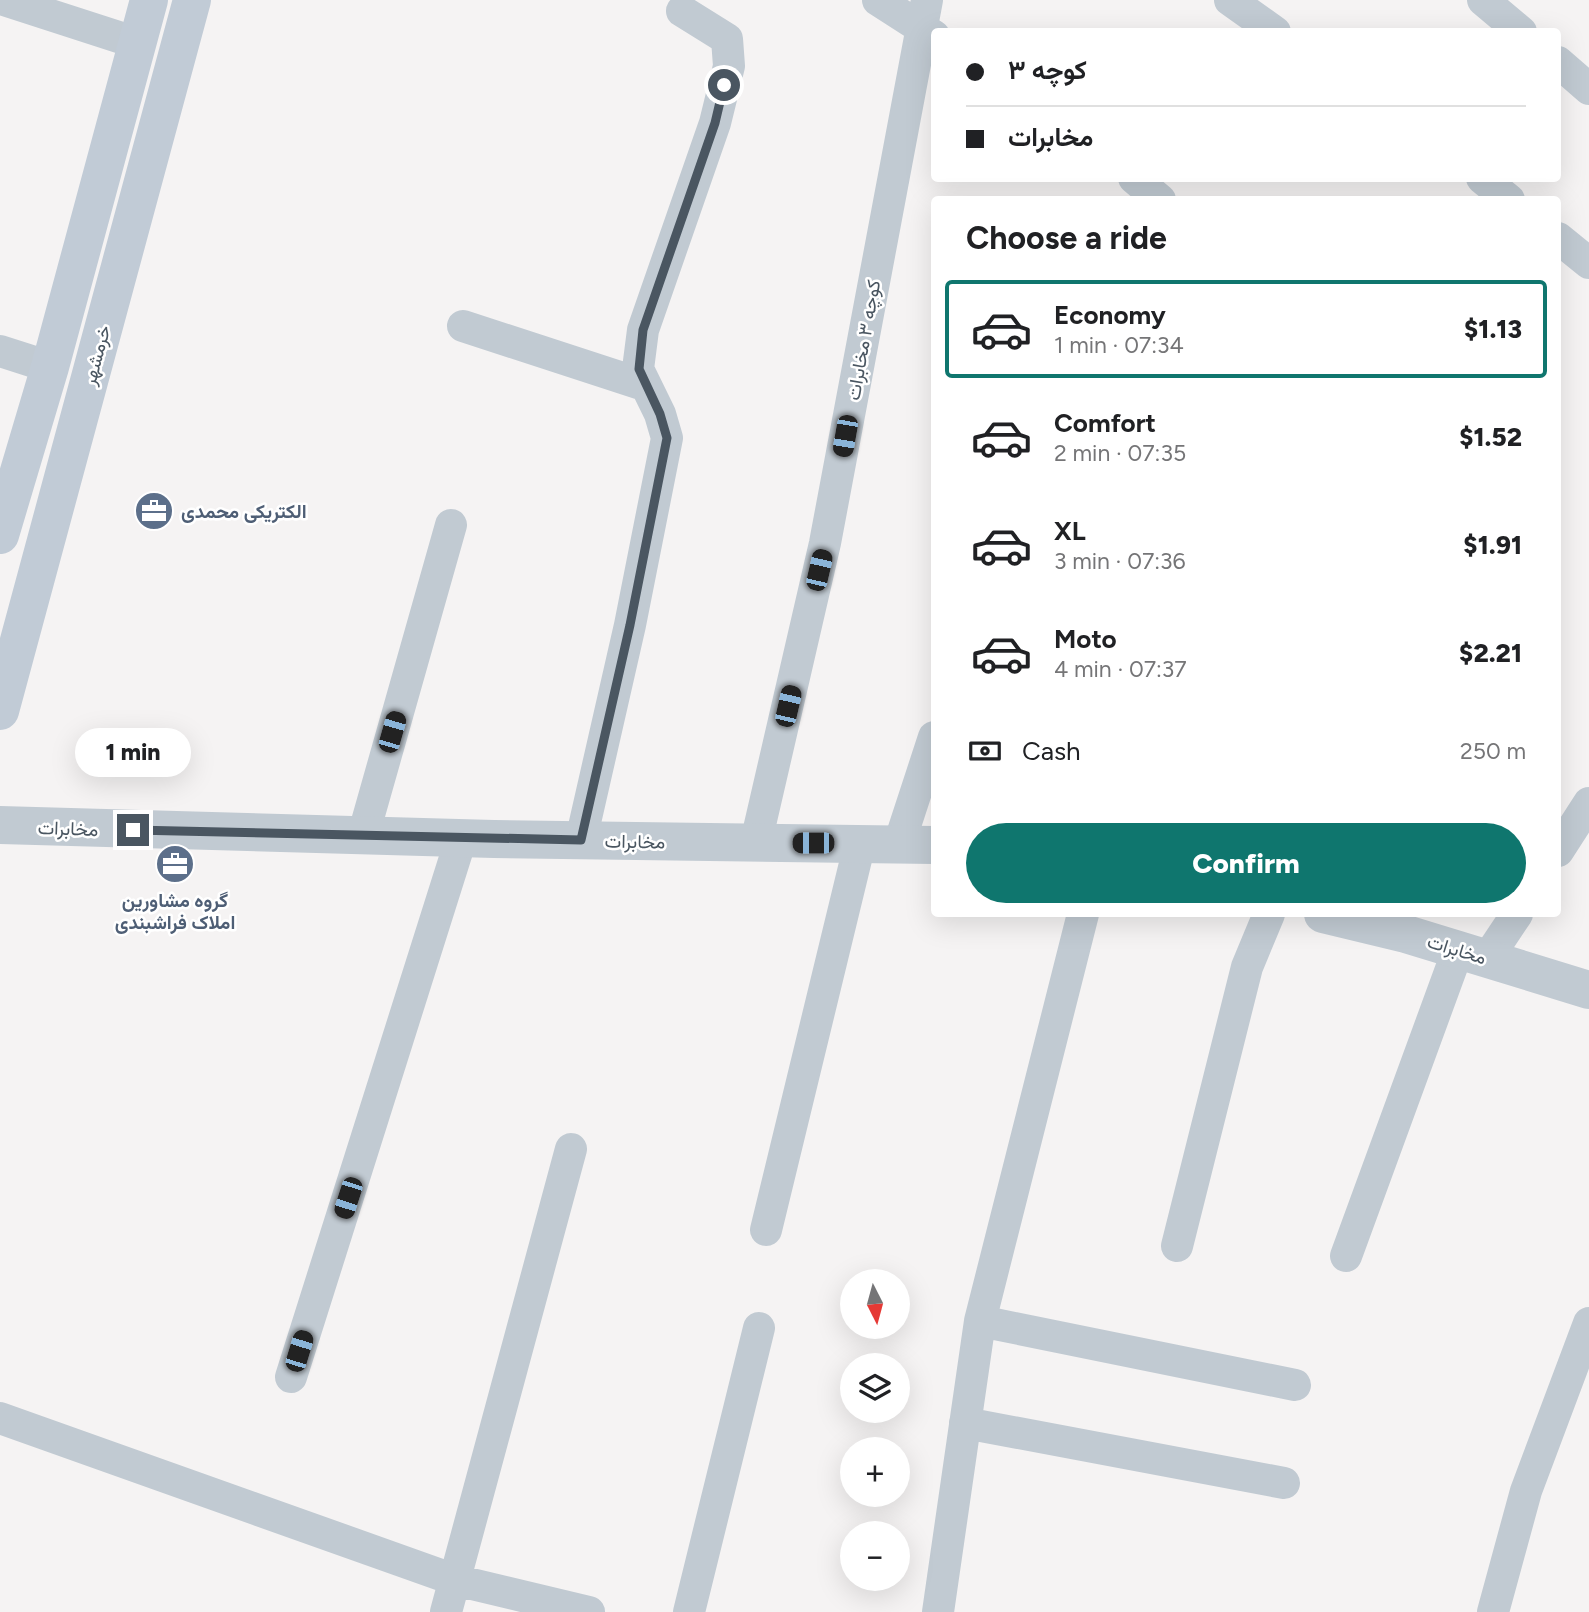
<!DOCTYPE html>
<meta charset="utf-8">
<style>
:root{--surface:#fff;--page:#f6f6f6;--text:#202124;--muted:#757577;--line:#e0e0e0;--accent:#0f766e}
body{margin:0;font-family:Figtree,Vazirmatn,sans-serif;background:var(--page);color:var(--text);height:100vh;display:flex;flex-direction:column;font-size:26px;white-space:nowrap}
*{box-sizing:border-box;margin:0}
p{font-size:23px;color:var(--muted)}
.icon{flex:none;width:38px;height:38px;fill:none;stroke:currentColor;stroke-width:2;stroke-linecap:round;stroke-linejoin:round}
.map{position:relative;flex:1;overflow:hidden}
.details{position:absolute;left:931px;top:196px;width:630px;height:721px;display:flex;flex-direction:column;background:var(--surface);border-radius:7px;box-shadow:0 7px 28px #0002}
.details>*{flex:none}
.top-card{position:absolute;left:931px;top:28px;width:630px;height:154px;border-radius:7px;box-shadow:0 7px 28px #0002;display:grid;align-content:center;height:154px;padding:0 35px;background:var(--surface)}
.needle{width:46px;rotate:174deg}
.fabs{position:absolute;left:840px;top:1269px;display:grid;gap:14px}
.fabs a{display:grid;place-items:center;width:70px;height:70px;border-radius:50%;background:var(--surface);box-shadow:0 7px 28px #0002;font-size:35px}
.end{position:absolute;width:32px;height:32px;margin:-16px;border:9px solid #4a5661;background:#fff;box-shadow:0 0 0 4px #fff}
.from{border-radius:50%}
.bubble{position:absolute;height:49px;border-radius:24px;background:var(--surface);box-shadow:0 7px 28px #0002;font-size:23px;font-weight:800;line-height:49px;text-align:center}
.car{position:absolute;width:21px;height:42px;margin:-21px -10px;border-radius:9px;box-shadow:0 0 5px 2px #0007;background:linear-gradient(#222 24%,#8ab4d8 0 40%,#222 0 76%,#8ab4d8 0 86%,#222 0)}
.top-card b{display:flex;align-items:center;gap:24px;height:66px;font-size:26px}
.top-card b+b{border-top:2px solid var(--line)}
.top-card i{width:18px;height:18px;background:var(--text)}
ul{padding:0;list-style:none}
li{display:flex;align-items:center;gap:21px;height:98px;margin:0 14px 10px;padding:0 21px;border:4px solid transparent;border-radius:7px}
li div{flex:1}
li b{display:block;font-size:26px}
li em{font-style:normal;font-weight:800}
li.on{border-color:var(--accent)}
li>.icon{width:63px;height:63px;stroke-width:1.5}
h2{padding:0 35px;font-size:32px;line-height:84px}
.pay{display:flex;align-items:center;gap:18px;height:77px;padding:0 35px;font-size:26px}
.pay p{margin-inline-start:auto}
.cta{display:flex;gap:14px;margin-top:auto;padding:14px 35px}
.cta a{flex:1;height:80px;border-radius:42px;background:var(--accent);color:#fff;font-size:28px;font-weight:800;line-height:80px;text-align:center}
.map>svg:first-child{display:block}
</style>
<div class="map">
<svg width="1589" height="1612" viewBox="0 0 1589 1612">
<rect width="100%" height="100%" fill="#f5f3f3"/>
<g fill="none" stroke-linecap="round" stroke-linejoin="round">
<path stroke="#c1cad2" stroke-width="32" d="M4,0l133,43
M878,0l56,36
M1230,0l45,32
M1483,0l38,32
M1558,62l31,27
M1134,178l26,22
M1482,178l27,22
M1558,238l31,25
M463,326l181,59
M0,351l50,16
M363,836l88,-311
M581,840l49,-215 37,-187 -7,-24 -22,-45 5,-39 72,-207 14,-57 -2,-27 -45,-28
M756,842l69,-299 102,-543
M899,844l35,-107
M1558,851l31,-48
M1487,959l30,-45
M766,1230l94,-387
M1177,1246l70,-279 22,-53
M1346,1256l112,-306
M980,1321l315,64
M291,1377l170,-538
M0,1418l455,162 134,32
M965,1423l319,60
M446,1612l125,-463
M689,1612l70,-284
M938,1612l42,-291 103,-407
M1493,1612l33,-121 63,-168"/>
<path stroke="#c1cad2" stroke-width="38" d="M0,825l494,14 440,6
M1323,914l83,20 183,56"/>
<path stroke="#c1cbd6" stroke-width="38" d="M0,535l50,-168 99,-367
M0,711l192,-711"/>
</g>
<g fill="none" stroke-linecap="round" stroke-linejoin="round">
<path stroke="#4a5661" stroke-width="9" d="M133,830l448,10 49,-215 37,-187 -7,-24 -21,-45 4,-39 72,-207 9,-38"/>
</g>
<defs>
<symbol id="office-disc" viewBox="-11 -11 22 22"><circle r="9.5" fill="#5c6f8a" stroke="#fff"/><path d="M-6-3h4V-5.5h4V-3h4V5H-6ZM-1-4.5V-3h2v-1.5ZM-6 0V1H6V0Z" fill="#fff"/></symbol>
</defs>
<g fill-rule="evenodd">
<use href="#office-disc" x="132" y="489" width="44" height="44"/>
<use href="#office-disc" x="153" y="842" width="44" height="44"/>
</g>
<g text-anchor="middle" stroke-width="5" stroke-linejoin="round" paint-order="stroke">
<g font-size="19" fill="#4a5661" stroke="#fff">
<text transform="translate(863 340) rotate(-80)" y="7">کوچه ۳ مخابرات</text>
<text transform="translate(96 355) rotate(-75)" y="7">خرمشهر</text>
<text transform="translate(68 828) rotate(2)" y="7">مخابرات</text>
<text transform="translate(635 841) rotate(1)" y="7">مخابرات</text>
<text transform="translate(1457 949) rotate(17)" y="7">مخابرات</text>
</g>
<g font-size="19" font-weight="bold" fill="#4e5e75" stroke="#fff" text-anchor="start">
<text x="181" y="518">الکتریکی محمدی</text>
<text x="175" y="907" text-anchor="middle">گروه مشاورین<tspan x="175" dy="22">املاک فراشبندی</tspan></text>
</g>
</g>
</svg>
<div class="fabs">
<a><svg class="needle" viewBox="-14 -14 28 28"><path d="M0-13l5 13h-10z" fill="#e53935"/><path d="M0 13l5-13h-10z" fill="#757577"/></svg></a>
<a><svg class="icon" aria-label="layers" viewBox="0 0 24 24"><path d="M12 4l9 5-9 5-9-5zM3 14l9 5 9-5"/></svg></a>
<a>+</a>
<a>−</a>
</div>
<i class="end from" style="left:724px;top:85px"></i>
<i class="end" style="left:133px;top:830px"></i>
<div class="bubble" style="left:75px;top:728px;width:116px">1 min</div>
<i class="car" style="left:845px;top:436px;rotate:190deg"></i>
<i class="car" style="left:819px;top:570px;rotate:13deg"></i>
<i class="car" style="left:788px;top:706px;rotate:13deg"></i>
<i class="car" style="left:392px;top:732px;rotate:16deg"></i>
<i class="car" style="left:813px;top:843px;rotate:270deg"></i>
<i class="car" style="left:348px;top:1198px;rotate:198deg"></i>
<i class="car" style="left:299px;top:1351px;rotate:17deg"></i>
<div class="top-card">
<b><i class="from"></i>کوچه ۳</b>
<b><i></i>مخابرات</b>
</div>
<section class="details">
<h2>Choose a ride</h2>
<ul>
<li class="on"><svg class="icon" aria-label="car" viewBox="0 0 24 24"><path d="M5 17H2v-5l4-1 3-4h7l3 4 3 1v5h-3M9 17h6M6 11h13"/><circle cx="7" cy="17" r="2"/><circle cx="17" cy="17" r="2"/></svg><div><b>Economy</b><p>1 min · 07:34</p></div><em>$1.13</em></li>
<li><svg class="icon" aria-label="car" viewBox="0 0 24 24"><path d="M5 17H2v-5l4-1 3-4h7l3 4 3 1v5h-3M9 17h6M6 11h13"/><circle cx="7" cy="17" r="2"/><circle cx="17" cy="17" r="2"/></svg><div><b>Comfort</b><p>2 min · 07:35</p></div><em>$1.52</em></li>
<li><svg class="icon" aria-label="car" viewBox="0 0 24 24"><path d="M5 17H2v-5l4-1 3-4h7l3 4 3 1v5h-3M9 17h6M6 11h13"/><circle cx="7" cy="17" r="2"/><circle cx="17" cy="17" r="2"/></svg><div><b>XL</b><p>3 min · 07:36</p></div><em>$1.91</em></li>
<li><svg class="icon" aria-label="car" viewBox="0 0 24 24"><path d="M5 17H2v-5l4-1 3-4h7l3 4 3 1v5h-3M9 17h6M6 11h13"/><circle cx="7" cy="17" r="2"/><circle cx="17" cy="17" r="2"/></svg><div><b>Moto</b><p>4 min · 07:37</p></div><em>$2.21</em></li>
</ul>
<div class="pay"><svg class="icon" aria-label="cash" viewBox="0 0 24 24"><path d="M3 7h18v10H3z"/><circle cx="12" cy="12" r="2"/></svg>Cash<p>250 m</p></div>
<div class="cta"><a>Confirm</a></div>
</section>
</div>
